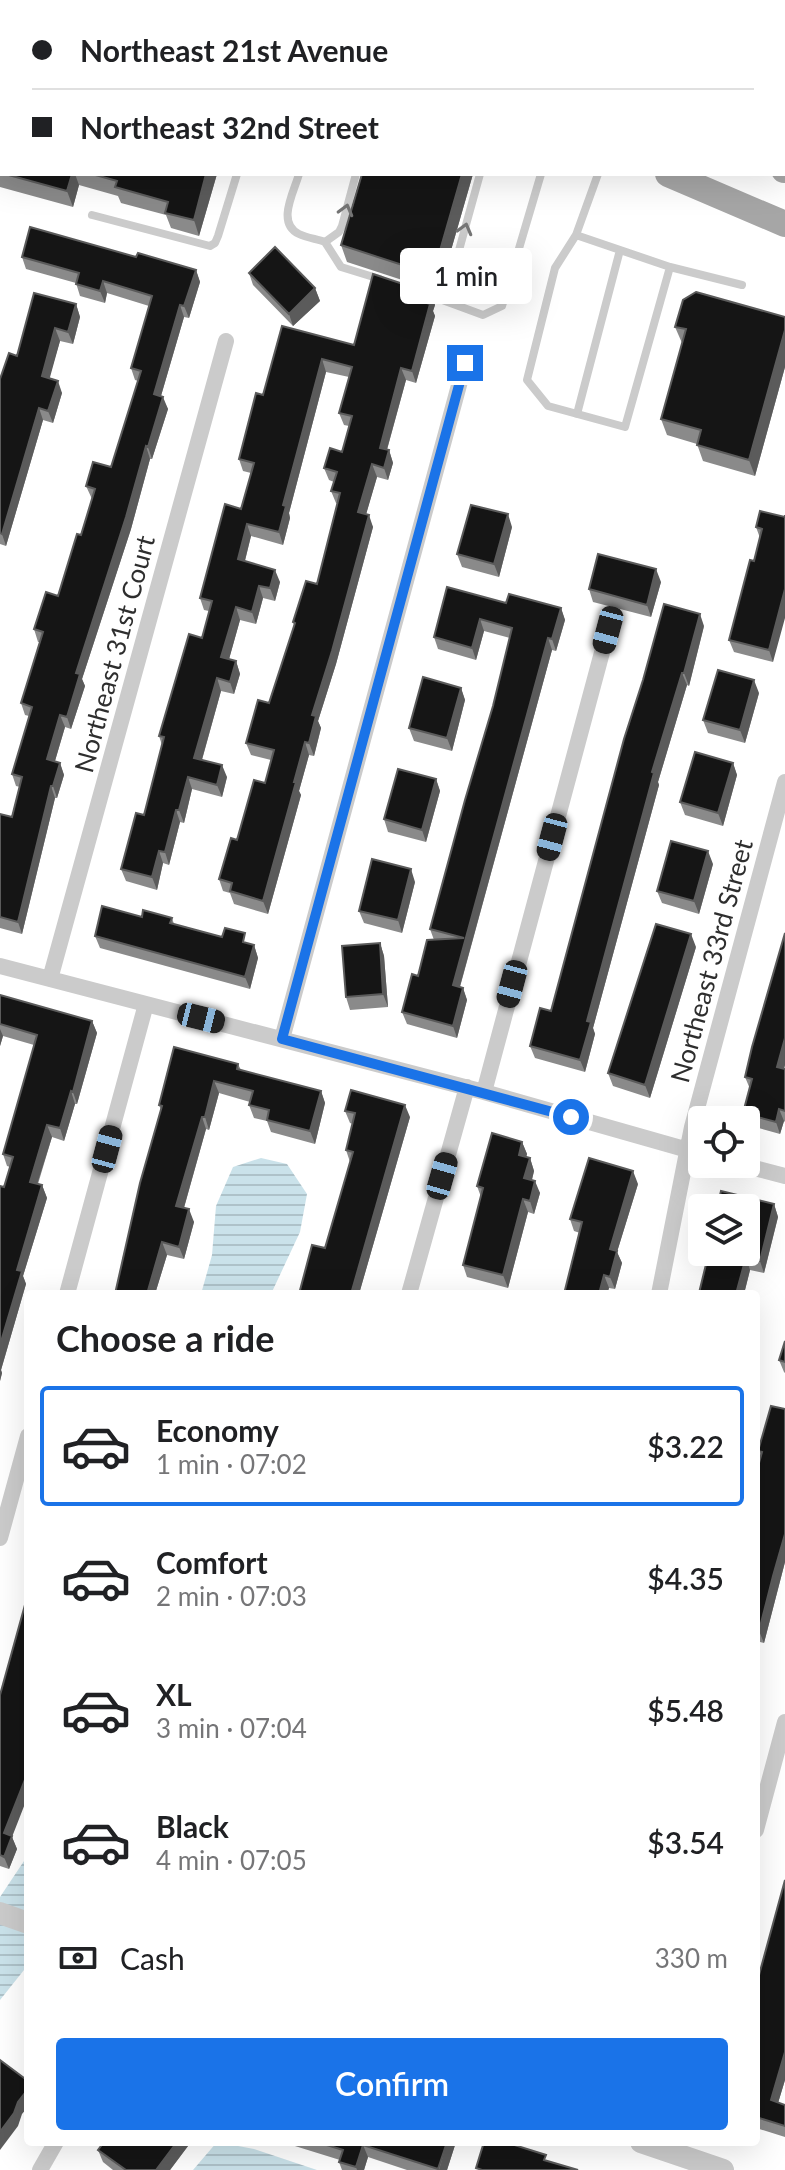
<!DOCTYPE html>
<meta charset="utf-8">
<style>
:root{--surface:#fff;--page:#f2f2f2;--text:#202124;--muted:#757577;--line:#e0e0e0;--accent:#1a73e8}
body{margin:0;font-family:Lato,sans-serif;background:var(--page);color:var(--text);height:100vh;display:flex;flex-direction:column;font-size:30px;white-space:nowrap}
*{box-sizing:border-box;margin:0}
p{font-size:26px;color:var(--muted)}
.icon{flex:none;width:44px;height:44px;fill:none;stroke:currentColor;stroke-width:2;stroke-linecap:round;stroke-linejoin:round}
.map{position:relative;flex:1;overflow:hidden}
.details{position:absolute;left:24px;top:1290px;width:736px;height:856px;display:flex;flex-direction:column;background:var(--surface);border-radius:8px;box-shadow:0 8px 32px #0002}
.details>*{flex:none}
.top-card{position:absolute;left:0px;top:0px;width:786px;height:176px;box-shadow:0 8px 32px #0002;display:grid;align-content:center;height:176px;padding:0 32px;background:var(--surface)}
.controls{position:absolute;left:688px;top:1106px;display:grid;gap:16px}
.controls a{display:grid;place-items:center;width:72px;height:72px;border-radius:8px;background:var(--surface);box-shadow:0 8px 32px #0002;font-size:40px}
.end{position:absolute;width:36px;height:36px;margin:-18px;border:10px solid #1a73e8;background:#fff;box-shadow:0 0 0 4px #fff}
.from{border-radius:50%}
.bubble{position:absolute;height:56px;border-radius:8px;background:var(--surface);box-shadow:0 8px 32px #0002;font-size:26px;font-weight:600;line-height:56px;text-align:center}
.car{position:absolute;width:24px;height:48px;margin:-24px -12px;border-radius:10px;box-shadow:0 0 6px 2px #0007;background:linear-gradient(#222 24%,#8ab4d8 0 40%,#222 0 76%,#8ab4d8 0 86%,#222 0)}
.top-card b{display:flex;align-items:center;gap:28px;height:76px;font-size:30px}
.top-card b+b{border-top:2px solid var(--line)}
.top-card i{width:20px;height:20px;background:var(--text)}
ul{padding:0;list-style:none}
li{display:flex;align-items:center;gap:24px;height:120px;margin:0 16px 12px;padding:0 16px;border:4px solid transparent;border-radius:8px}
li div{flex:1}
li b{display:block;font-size:30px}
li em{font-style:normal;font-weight:600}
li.current{border-color:var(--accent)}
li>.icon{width:72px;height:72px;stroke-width:1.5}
h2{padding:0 32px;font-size:36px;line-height:96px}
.pay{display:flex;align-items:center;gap:20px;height:88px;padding:0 32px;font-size:30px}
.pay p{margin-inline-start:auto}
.action{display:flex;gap:16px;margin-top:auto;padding:16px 32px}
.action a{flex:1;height:92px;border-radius:8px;background:var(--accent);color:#fff;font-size:32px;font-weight:600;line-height:92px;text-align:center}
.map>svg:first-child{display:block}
</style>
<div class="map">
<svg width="785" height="2170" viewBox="0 0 785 2170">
<defs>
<pattern id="water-rules" width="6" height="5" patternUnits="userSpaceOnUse" patternTransform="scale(2)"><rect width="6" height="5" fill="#cae2ea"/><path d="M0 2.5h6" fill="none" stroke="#aec2c9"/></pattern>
</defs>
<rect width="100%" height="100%" fill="#fff"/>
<path fill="url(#water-rules)" d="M261,1158l26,6 20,30 -7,38 -29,62h-70l11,-39 4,-49 17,-39z
M28,1855v110l-28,35v-103z
M217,2142l37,7 63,21h-124z"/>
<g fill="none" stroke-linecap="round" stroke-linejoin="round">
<path stroke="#cbcbcb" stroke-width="8" d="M100,0l4,2
M610,0l5,2
M23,2l1,-2
M232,2l1,-2
M562,2l1,-2
M734,2l1,-2
M772,2l1,-2
M784,74l1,1
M0,83l2,-7
M0,100l2,1
M299,174c-5,18 -23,49 0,60 8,4 18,5 26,8l14,-10 3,-6 14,-52
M480,174l-35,127 38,14 19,-9 39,-132
M598,174l-22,61 -21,33 -28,112 21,26 77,21 45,-160 72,18
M92,215l118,31 5,-3 3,-7 19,-62
M576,235l94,32
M325,242l16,25 39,12
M577,414l43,-164"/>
<path stroke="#cbcbcb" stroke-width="16" d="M0,966l484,126 218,62
M50,979l176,-638
M282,1039l183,-676
M484,1092l124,-462
M739,1164l46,12
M67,1294l79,-290
M409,1294l58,-207
M659,1294l33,-167 93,-345
M0,1538l28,-102
M756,1830l29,-108
M40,2170l16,-28"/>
<path stroke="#cbcbcb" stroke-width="22" d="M0,1913l28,10
M641,2142l82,28"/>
<path stroke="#a6a6a6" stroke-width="26" d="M260,0l5,2
M390,0l5,2
M784,170h1
M668,174l117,50"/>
</g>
<path fill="#8a8a8a" d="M0,116l2,1v57h215l-18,62 -28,-8 -5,-13 -45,-12 -3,-7 -39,-11 -6,22 -73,-20z
M362,174h111l-34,118 -92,-30 -6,-17z
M22,257h114l60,13 4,12 -11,36 -5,-1 -23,79 7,13 -16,50h-2l-19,70 -49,150 3,7 -14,43 -6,-2 -10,34 5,2 4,12 -7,23h-2l-33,136 -22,-6v-114l12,3 8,-30 -4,-1 -4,-12 17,-58 -4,-1 -4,-12 19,-61h-2l-4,-13 24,-33 23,-61 11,-36 -6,-13 25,-19 27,-86 -3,-1 -4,-12 18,-62 -42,-13 -2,10 -25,-7 -4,-13 -50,-14z
M249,273l66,15 5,13 -27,25 -40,-41z
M430,293l5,12 -2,6 2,5 -19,67 -10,-3 -19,70h2l4,13 -5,17 -11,-3 -11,37 7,13 -37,137 -18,57 3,7 -7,28 -5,-1 -10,36 2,4 -33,119 -34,-10 -4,-11 -7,-2 -4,-12 46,-96 6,-23 -20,-5 -5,-12 23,-40 25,-78 -1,-3 24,-38 21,-80 -2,-1 -5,-12 3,-9 -5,-2 -5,-12 18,-16 7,-26 -5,-1 -5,-12 10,-36 -23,-5 -37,141 1,5 -7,27 -32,-9 -6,25 35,21 -5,19 -12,-3 -7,26 -16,-4 -11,39 7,2 4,13 -6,20 -13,-3 -19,69 25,17 -5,20 -30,-8 -8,34 -4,-1 -11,43 -6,-2 -6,27 -31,-9 -5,-12 23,-54 18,-70 -3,-9 43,-98 7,-27 -5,-1 -4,-12 41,-89 10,-36 -8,-2 -4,-12 24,-64 19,-69 72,19z
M76,304l4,13 -7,27 -13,-3 -11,37 13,15 -9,30 -10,-3 -37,126 -6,-2v-165l17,-23z
M785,317v50l-30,109 -52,-15 -6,-17 -30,-9 -6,-16 21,-76 -7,-16z
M785,517l-12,145 -39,-10 -5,-12 25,-79 6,-23 -4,-11z
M512,527l-13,50 -37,-10 -5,-13z
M661,582l-10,35 -58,-15 -4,-13z
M506,603l55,5 4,12 -9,31 -4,-1 -92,337 3,1 4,12 -10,38 -50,-14 -5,-12 32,-72 -4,-11 63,-223 17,-68 -26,-7 -8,29 -38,-11 -4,-12z
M704,626l-15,60 -2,-1 -29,97 1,3 -66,243 2,6 -10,38 -50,-14 -5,-12 21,-35 73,-272z
M461,688l4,12 -13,51 -38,-10 -5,-13z
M759,693l-14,50 -37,-10 -5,-13z
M733,763l4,12 -14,51 -38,-11 -5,-13z
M436,779l4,12 -14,51 -38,-10 -4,-13z
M713,864l-14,50 -37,-11 -5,-12z
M415,882l-13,51 -38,-10 -5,-12z
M142,917l30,1 2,6 80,21 4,13 -8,31 -150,-41 -5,-12z
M785,933v132l-1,4h1v53l-1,-1 -4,13 -32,-9 -5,-12 7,-24 -5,-12z
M380,943l4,13 4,51 -38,3 -4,-13z
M696,947l-46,151 -37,-12 -5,-13z
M0,995l92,26 5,12 -20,71h-2l-11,37 -12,-4 -14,47 4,1 5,13 -24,78 3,8 -25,86 1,3 -2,8 4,-194 6,-20 -3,-1 -4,-12 31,-109 -31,-9 -3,10z
M238,1064l3,6 80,21 4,12 -10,41 -44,-12 -4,-11 -13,-3 -5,-13 1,-3 -31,-9 -10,37 -3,-1 -22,79 10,14 -10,37 -17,-4 -12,39h-40l8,-31 -1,-3 39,-150 -2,-5z
M345,1111l65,6 -51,177h-60l26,-46 25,-86 -4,-12 7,-26 -3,-1z
M522,1142l5,12 -1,3 4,1 4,13 -2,9 8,13 -6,21 -6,-2 -20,76 -41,-11 -4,-12 18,-68 -4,-11z
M638,1184l-21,68 5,11 -7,26 -6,-1 -2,6h-43l16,-61 -6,-2 -4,-12z
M774,1204l4,13 -14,56 -14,-3 -6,24h-45v-1z
M785,1341v32l-1,-1 -5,-12z
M785,1409v153l-21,81 -8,-2v-166l5,-17 -3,-7z
M0,1695l12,142 5,12 -8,20 -9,-3z
M785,1880v200l-7,23 7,2v32l-29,-9v-142z
M191,2142l-21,28h-57l-10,-8 -5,-12z
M282,2142h174l-9,28h-40l-39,-13 -4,13h-22l-3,-8 1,-2z"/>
<path fill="#5b5b5b" d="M72,174h3l4,11 -6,22 -6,-16z
M206,174h11l-18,62 -5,-16z
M462,174h11l-34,118 -6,-17z
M196,270l4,12 -11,36 -5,-12z
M103,281l4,12 -2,10 -5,-12z
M315,288l5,13 -27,25 -4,-12z
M430,293l5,12 -2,6 2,5 -19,67 -4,-12z
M76,304l4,13 -7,27 -5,-12z
M180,305l4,12 -26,89 -4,-12z
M55,328l5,13 -13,47 -5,-12z
M785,330v37l-30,109 -6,-16z
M322,359l4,13 -37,141 1,5 -7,27 -4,-13 4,-27z
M401,368l5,12 -22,80 -4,-12z
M58,381l4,12 -9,30 -5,-12z
M163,397l5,12 -16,50 -4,-12z
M39,408l4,12 -37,126 -4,-12z
M146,446l4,13 -19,70 -49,150 3,7 -14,43 -4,-12 9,-44z
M389,450l4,13 -5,17 -4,-12z
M372,464l5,13 -14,48 -5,-13z
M508,514l4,13 -13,50 -5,-13z
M369,515l4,12 -37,137 -18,57 3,7 -7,28 -5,-13 3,-28z
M247,524l4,12 -9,36 -4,-13z
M656,569l5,13 -10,35 -4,-12z
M275,570l5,12 -5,19 -5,-13z
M259,586l4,12 -7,26 -4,-12z
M785,589v29l-12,44 -4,-12z
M236,607l4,13 -14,50 -5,-13z
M561,608l4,12 -9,31 -4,-12z
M700,614l4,12 -15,60 -5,-13z
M480,619l4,12 -8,29 -4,-12z
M548,638l4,12 -95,347 -4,-12z
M236,661l4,13 -6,20 -4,-12z
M682,673l5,12 -29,97 1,3 -66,243 2,6 -10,38 -5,-12 7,-39 65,-249z
M217,678l4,13 -22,79 -5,-12z
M754,680l5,13 -14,50 -5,-13z
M461,688l4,12 -13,51 -5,-13z
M60,715l5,12 -13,44 -5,-12z
M305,742l4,13 -10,36 2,4 -33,119 -5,-13z
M60,763l4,12 -7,23 -4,-12z
M733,763l4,12 -14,51 -5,-13z
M222,765l5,12 -5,20 -5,-12z
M188,777l4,12 -8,34 -5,-13z
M436,779l4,12 -14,51 -4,-12z
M51,786l4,12 -33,136 -4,-12z
M176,810l4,12 -11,43 -4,-13z
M159,851l4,12 -6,27 -5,-13z
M708,851l5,13 -14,50 -5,-13z
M411,869l4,13 -13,51 -4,-13z
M691,934l5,13 -46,151 -5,-13z
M380,943l4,13 4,51 -5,-13z
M254,945l4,13 -8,31 -5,-12z
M463,988l4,12 -10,38 -4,-12z
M92,1021l5,12 -20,71 -4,-12z
M0,1029l3,7 -3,10z
M785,1038v27l-4,14 -4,-12z
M214,1081l5,12 -10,37 -4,-13z
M71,1091l4,13 -11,37 -4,-13z
M321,1091l4,12 -10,41 -5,-13z
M405,1105l5,12 -51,177h-8z
M779,1109l5,12 -4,13 -4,-12z
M202,1117l4,12 -25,89 -5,-12z
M47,1125l5,12 -18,57 -4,-12z
M522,1142l5,12 -4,14 -4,-13z
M530,1158l4,13 -5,20 -5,-13z
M633,1171l5,13 -21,68 5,11 -7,26 -5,-12v-28z
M535,1181l5,12 -6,21 -4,-13z
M42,1185l5,13 -24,78 3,8 -25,86 1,3 -2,8v-36l17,-75z
M523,1199l5,13 -20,76 -5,-13z
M774,1204l4,13 -14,56 -4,-12z
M189,1209l5,13 -10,37 -5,-12z
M162,1242l5,13 -12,39h-8z
M746,1257l4,13 -6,24h-8z
M604,1275l5,13 -2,6h-8z
M785,1534v28l-21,81 -5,-12 14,-55z
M28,1772v24l-16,41 5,12 -8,20 -5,-12v-24z
M785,2052v28l-10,33 -4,-13z
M28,2089v18l-6,7 -4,12 -18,24v-18l18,-30z
M177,2142h14l-21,28h-14z
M447,2142h9l-9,28h-8z
M363,2145l5,12 -4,13h-7l-1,-3z"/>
<path fill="#151515" stroke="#5b5b5b" stroke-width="2" d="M0,116l2,1v56h-2z
M5,174h67l-5,17z
M92,174h114l-12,46 -29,-7 3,-11 -53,-15 2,-6z
M362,174h100l-29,101 -92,-30z
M30,227l106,30 2,-4 58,17 -12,36 -4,-1 -26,89 9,3 -15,50 -2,-1 -20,71 -50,156 4,1 -13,43 -7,-2 -13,44 13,4 -7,23h-2l-33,136 -18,-5v-103l12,3 10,-40 -10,-3 20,-67 -11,-4 22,-71 -9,-3 12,-37 12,4 19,-62 4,1 14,-46 -9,-3 7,-24 18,5 30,-96 -10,-3 21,-72 -49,-15 -3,10 -24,-7 3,-11 -57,-16z
M275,247l40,41 -26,26 -40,-41z
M373,274l57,19 -3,10 3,1 -18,67 -11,-3 -21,80 9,2 -5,18 -12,-4 -14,48 11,3 -37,136 -20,64 4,1 -7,27 -4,-1 -11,40h2l-33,119 -33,-10 2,-8 -13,-4 12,-41 6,2 17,-60 11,3 9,-33 -28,-7 12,-43 11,3 26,-80 -2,-1 13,-41 11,3 23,-91 -9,-2 6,-19 -13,-4 6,-20 12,4 10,-36 -13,-3 13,-46 -30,-8 -39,146 3,1 -7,26 -32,-8 -9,35 37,11 -5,18 -11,-2 -7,26 -16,-5 -15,50 15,4 -6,21 -13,-4 -23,80 28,7 -5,20 -29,-8 -9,33h-3l-11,42 -6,-1 -7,26 -31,-8 15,-56 8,2 20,-78 -5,-1 30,-102 13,4 10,-37 -12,-3 25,-94 16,5 13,-46 -15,-4 17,-66 7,2 19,-69 72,19z
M696,292l89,25v13l-36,130 -52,-15 4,-15 -40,-11 25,-90 -11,-2 8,-27z
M34,293l42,11 -8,28 -13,-4 -13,48 16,5 -10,30 -9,-3 -37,126 -2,-1v-154l9,-26 8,3z
M471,505l37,9 -14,50 -37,-10z
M760,511l25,6v-2v74l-16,61 -40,-10 21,-80 4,1 8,-32 -6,-2z
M598,554l58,15 -9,36 -58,-16z
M447,587l59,16 3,-9 52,14 -9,31 -4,-1 -95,347 10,3 -10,38 -51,-14 10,-38 6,2 9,-36 37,-2 -34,-9 35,-129 28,-94 19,-78 -32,-9 -8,29 -38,-11z
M664,604l36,10 -16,59h-2l-30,99 2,1 -67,248 4,1 -11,38 -50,-14 10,-38 11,3 73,-272 19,-59z
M718,670l36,10 -14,50 -37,-10z
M423,677l38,11 -14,50 -38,-10z
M695,752l38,11 -15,50 -38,-11z
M398,769l38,10 -14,51 -38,-11z
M671,841l37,10 -14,50 -37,-10z
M372,859l39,10 -13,51 -39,-9z
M102,906l40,11 1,-7 29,8 -2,5 52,14 3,-9 20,5 -2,9 11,3 -9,32 -150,-41z
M656,924l35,10 -46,151 -37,-12z
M785,933v105l-8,29 8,2v42l-6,-2 -3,13 -33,-9 9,-34 -7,-2 7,-30z
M380,943l3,51 -37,3 -4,-51z
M0,995l92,26 -19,71 -2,-1 -11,37 -13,-3 -17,57 12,3 -25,85 5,1 -22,74v-159l4,1 9,-30 -10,-3 34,-119 -37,-11z
M174,1047l64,17 -1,5 84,22 -11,40 -43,-11 2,-10 -20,-5 4,-14 -39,-10 -9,36h-3l-26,89 13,3 -10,38 -17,-5 -15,52h-32l25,-111 22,-77 -3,-1z
M351,1090l54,15 -54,189h-52l13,-49 13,3 28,-96 -7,-2 9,-37 -10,-2z
M492,1133l30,9 -3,13 11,3 -6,20 11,3 -5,20 -7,-2 -20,76 -40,-10 20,-77 -6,-2z
M589,1158l44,13 -23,78 7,2 -7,26 -6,-2 -5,19h-35l18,-72 -12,-3z
M721,1191l53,13 -14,57 -14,-4 -10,37h-33l-4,-1 10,-41h37v-44h-29z
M785,1341v21l-6,-2z
M771,1406l14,3v125l-12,42 -14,55 -3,-1v-156l6,-22 -4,-1z
M28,1594v178l-24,61 8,3 -8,21 -4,-2v-160z
M785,1880v172l-14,48 14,5v21l-29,-9v-131z
M0,2060l28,21v8l-10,13 -4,11 -14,19z
M104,2142h73l-21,28h-30l-28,-20z
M317,2142h130l-9,27 -75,-24 -7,22 -17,-5 4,-12z
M484,2142h21l41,13 -2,5 34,10h-96l-6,-2z"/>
<defs><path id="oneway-chevron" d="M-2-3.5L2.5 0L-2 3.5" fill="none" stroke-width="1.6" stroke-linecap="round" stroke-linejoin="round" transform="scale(2)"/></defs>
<g stroke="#757575">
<use href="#oneway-chevron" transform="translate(346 210) rotate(-75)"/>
<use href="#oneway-chevron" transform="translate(465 229) rotate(-75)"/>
</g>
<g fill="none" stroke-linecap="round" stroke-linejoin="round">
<path stroke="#1a73e8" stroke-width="10" d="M465,363l-183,676 289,78"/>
</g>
<g text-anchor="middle" stroke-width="8" stroke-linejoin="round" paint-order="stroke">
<g font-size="26" fill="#2e2e2e" stroke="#fff">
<text transform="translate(115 654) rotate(-75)" y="9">Northeast 31st Court</text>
<text transform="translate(712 961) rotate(-75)" y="9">Northeast 33rd Street</text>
</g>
</g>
</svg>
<div class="controls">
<a><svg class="icon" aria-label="locate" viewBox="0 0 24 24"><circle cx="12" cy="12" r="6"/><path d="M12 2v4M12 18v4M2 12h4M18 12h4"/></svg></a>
<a><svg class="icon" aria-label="layers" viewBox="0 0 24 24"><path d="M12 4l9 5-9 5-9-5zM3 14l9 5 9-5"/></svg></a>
</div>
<i class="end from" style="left:571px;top:1117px"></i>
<i class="end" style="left:465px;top:363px"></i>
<div class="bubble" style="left:400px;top:248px;width:132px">1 min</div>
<i class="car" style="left:608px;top:630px;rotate:195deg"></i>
<i class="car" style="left:552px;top:837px;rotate:195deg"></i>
<i class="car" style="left:512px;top:984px;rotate:195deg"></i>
<i class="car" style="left:201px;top:1018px;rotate:104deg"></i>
<i class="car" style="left:107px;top:1149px;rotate:15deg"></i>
<i class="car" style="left:442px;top:1176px;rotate:16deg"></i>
<div class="top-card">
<b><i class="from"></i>Northeast 21st Avenue</b>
<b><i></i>Northeast 32nd Street</b>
</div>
<section class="details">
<h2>Choose a ride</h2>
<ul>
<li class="current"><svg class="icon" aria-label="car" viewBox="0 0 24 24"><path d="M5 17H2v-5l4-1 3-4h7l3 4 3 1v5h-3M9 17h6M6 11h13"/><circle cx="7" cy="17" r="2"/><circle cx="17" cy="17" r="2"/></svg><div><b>Economy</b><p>1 min · 07:02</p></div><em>$3.22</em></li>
<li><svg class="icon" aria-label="car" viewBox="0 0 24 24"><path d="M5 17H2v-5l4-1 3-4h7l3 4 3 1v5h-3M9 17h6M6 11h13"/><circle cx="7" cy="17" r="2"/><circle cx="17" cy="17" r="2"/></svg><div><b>Comfort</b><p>2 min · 07:03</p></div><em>$4.35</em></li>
<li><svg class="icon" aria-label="car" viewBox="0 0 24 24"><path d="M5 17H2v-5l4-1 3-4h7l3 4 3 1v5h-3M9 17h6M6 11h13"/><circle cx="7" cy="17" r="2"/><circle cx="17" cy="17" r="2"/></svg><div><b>XL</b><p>3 min · 07:04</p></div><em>$5.48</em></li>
<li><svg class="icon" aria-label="car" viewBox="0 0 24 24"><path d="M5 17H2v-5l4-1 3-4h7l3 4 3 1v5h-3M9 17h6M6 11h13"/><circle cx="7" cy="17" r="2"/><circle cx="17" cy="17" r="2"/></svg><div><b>Black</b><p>4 min · 07:05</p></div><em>$3.54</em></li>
</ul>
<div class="pay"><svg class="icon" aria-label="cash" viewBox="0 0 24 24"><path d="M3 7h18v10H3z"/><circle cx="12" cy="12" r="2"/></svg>Cash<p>330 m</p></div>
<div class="action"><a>Confirm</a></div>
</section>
</div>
